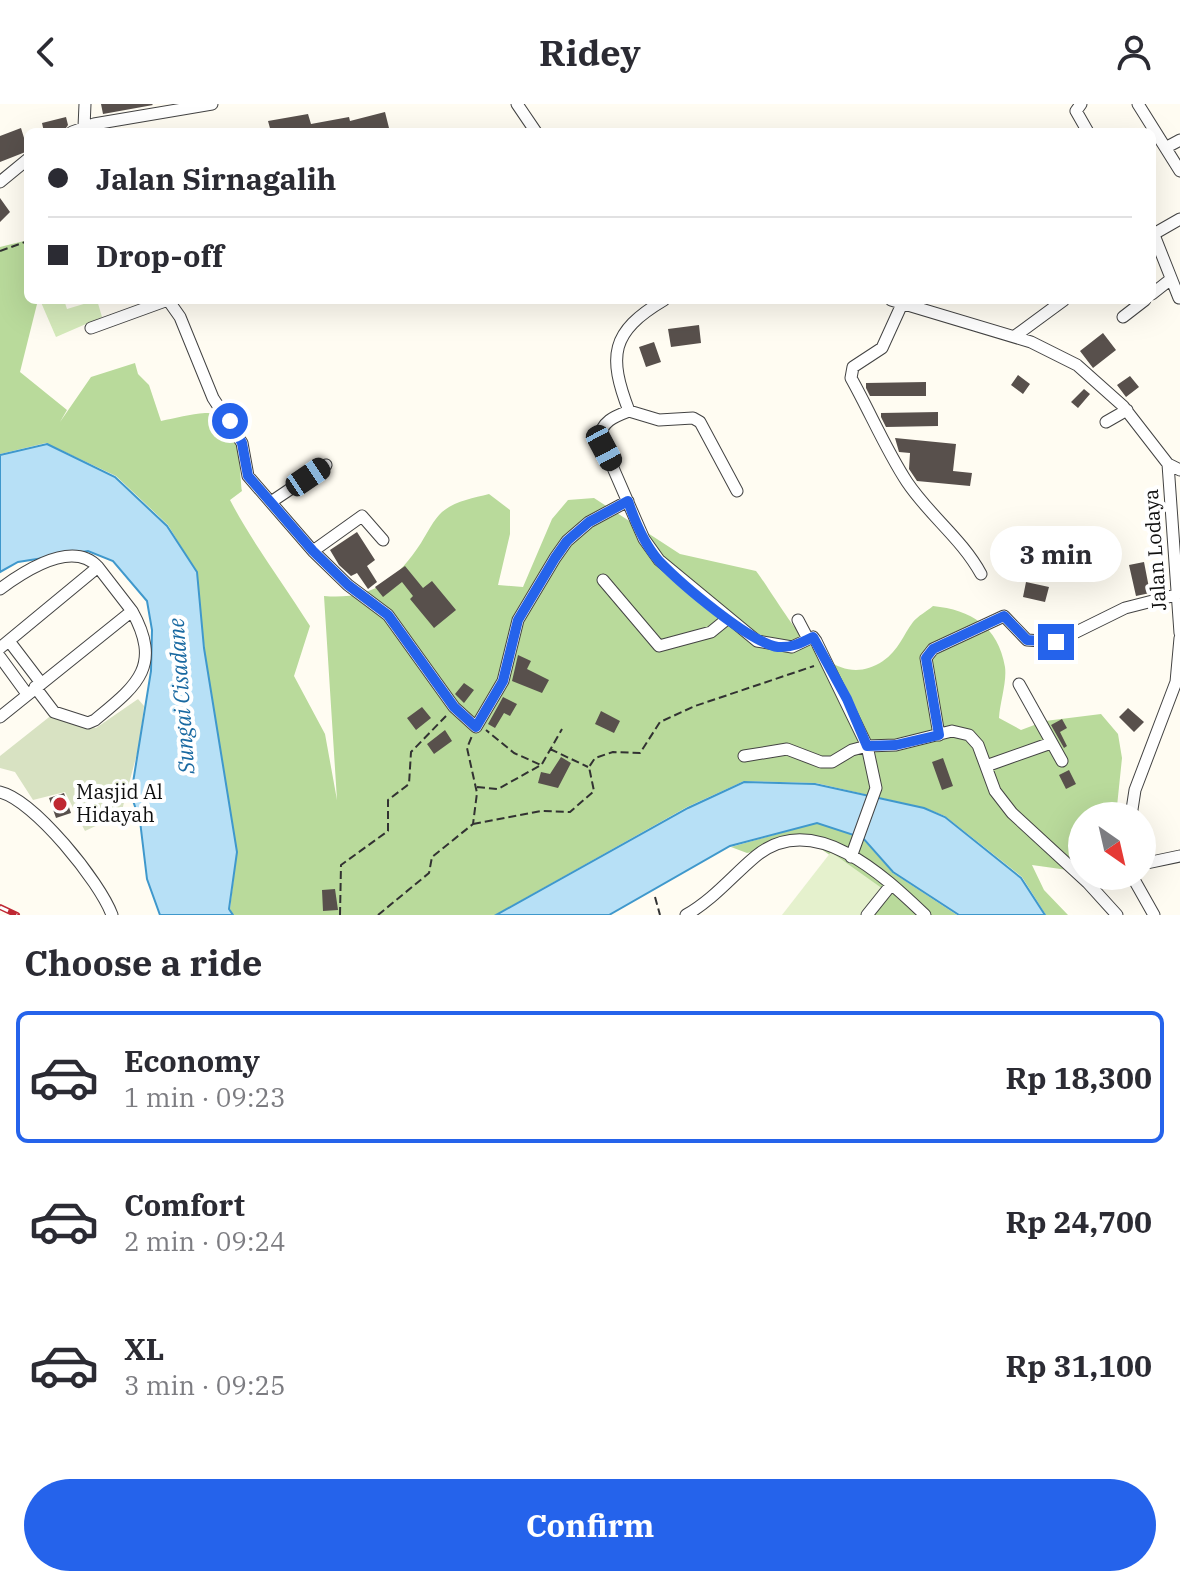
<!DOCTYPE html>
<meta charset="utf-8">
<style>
:root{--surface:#fff;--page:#f2f2f3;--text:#2b2b33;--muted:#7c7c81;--line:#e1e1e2;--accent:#2563eb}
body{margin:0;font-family:"IBM Plex Serif",serif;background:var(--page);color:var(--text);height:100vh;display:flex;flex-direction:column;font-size:30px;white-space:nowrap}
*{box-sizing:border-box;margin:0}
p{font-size:26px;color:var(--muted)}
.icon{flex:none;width:44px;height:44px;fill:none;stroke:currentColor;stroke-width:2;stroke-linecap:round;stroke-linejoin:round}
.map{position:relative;height:811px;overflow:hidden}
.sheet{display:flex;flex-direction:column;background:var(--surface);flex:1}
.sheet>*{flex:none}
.top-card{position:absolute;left:24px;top:24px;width:1132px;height:176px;border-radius:12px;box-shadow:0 8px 32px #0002;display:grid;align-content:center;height:176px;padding:0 24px;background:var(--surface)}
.needle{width:52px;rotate:146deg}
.tools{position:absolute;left:1068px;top:698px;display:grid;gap:16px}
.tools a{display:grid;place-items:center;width:88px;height:88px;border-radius:50%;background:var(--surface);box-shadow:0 8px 32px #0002;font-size:40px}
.end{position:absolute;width:36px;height:36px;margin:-18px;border:10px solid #2563eb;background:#fff;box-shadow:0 0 0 4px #fff}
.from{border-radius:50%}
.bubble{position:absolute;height:56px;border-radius:28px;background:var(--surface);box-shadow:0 8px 32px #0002;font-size:26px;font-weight:700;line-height:56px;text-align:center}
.car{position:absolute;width:24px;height:48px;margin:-24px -12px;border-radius:10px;box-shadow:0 0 6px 2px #0007;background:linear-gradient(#222 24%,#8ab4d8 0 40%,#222 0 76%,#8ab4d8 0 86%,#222 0)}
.top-card b{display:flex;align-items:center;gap:28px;height:76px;font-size:30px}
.top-card b+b{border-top:2px solid var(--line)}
.top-card i{width:20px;height:20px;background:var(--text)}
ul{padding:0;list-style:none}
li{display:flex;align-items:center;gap:24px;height:132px;margin:0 16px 12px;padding:0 8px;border:4px solid transparent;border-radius:12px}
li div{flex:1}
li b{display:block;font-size:30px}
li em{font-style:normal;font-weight:700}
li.active{border-color:var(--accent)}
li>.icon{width:72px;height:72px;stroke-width:1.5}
h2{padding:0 24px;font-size:36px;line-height:96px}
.action{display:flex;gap:16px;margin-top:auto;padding:16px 24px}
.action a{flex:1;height:92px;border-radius:48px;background:var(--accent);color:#fff;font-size:32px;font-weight:700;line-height:92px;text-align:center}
header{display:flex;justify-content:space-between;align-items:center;height:104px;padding:0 24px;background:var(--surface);font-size:36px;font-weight:700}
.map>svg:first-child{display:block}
</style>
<header><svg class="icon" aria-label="back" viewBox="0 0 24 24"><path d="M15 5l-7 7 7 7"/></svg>Ridey<svg class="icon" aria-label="person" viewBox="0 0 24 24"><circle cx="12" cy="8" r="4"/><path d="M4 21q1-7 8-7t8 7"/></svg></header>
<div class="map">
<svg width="1180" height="811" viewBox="0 0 1180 811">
<rect width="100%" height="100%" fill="#fffcf2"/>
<path fill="#d5eabb" d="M40,196h24l3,9 30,-9 5,17 -46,20z"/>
<path fill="#b9da9b" d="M28,136v60h10l-18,72 47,38 -7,12 31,-45 44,-14 3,11 11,11 12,36c14,-3 30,-7 44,-8 37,-3 34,54 37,78l-12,9c23,44 53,83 80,126l-16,50 31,58 12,66 -13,-204c47,4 72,-15 97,-53 6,-10 13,-24 21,-31 13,-11 31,-14 47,-18l21,16v24l-12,51 25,2 29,-68 16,-19 26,-2 86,56 76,17c27,35 70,128 127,90 16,-11 20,-26 30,-39 5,-6 14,-11 20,-16 38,4 65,20 72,61 2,15 -5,35 -6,51l22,12 24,-9 56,-7 17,20 4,24 -6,58h-34v56l-50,-7 12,25 24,25h-22l-24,-38 -77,-61 -20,-8 -109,-25 -72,-2 -57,26 -192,108h-262l-3,-6 7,-57 -31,-191 -10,-90 -28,-46 -52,-49 -70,-33 -46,11v-207z
M817,719l45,15 31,35 64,42h-92l-31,-57 -26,-18 -61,13 -16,-6z"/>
<path fill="#d8e2c2" d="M138,595l6,7 -5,40 -18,68 -36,17 -20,-39 -32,8 -18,-28 -15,-4v-12l53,-42 43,14z"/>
<path fill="#e5f1cd" d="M831,748l52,37 -22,26h-79z"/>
<path fill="#b7e0f6" stroke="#3f98cc" stroke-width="2" d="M47,340l68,33 52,49 30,46 7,76 33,204 -8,57 4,6h-73l-13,-36 -7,-58 -9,-26 20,-124 1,-41 -5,-29 -34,-40 -25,-10 -70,11 -18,10v-117z
M744,678l71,2 109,24 21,9 76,61 24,37h-86l-66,-43 -30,-34 -46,-15 -87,23 -121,69h-113l192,-107z"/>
<path fill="#58504c" d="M101,0h51l1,1 -50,9z
M385,8l4,16 -16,4h-102l-3,-11 40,-7 3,10 38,-7 1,4z
M66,13l2,8 -4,6 -20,1 -2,-9z
M21,24l7,23 -28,11v-26z
M0,94l10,14 -10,10z
M699,221l2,18 -30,4 -3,-18z
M1103,229l13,17 -23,18 -13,-17z
M654,238l7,20 -15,5 -7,-20z
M1018,271l12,9 -7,10 -12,-9z
M1130,272l9,11 -13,10 -9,-12z
M926,278v14h-56l-4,-8v-5z
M1084,285l6,5 -12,14 -7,-6z
M938,308v14l-52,1 -5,-10v-4z
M895,334l61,6 -3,27 19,2 -2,13 -53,-5 -8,-12 1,-16 -11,-1z
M357,428l18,28 -8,6 10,16 -9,7 -11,-16 -6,3 -12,-11 -9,-15z
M1144,458l6,31 -14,3 -7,-31z
M405,462l18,22 9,-7 24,29 -22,18 -24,-29 3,-3 -11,-14 -19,15 -8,-10z
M1026,478l23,5 -4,15 -22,-5z
M518,551l13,6 -4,8 22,11 -7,13 -30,-12z
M464,579l10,7 -10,13 -9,-9z
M503,593l14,7 -7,12 -6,-3 -9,15 -7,-4z
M422,603l9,11 -15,12 -9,-12z
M1128,604l16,14 -10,10 -15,-15z
M601,607l19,10 -6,12 -19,-9z
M1062,615l5,9 -7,4 7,14 -3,2 -13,-23z
M445,626l7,11 -18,13 -7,-10z
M561,653l10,6 -13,25 -20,-5 3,-11 9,2z
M943,654l10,28 -11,4 -10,-28z
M1069,666l7,14 -10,5 -7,-14z
M64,689l7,20 -15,5 -7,-20z
M335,785l3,21 -15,1 -1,-21z"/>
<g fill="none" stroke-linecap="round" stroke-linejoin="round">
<defs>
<path id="minor" d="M517,0l19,28
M1081,0l-5,7 12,21
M1138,0l42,67
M84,23l1,-23
M72,28l22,-8 118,-20
M1167,43l13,-7
M0,78l28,-23
M1152,126l27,68
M1152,131l28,-16
M1152,190l19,-15
M664,196c-54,32 -56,56 -35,111 -13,5 -28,10 -29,27l44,101 15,21 98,81 35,6 21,-10
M891,196l140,42 46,23 46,41 45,58 12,6
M902,200l-20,44 -29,19 -2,11c19,34 35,72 56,104 22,33 55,57 74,92
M1123,213l22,-17
M91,224l77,-28 12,17 33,81 29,45 6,33 65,75 35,34 40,30 66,92 22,20 27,-46 15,-61 37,-62 12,-17 22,-19 39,-21
M1015,232l49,-36
M629,307l30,9 34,-2 7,4 37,69
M1106,318l21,-12
M1168,360l12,169
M271,398l55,-37
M313,447l49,-35 21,24
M603,476l56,66 52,-14 16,-13
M0,485c23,-17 72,-50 98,-22
M798,516l10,19 5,-2 3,4 51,105 29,-1 56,-14 17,4 9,10 17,46 17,22 76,70 20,-7
M9,537l32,42
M0,544l98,-81 34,44 -132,106
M0,553l27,37
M1019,580l43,77
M35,583l19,25 34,11 7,-3c41,-34 68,-53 37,-109
M939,631l-13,-77 7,-9 71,-33 23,24 29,2 69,-34 51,-13
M744,652l43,-7 34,13h11l20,-12 15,-4 9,42 -25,69
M986,662l65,-23
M0,688c34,8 100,90 112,123
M1131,712l4,-26 41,-108 4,-44
M1142,760l38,-8
M1132,772l22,39
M1088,779l29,32
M686,811c28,-16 46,-39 70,-59 58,-47 128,20 169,59
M867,811l24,-30"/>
</defs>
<use href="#minor" stroke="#434343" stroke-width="13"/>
<path stroke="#323232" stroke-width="2" stroke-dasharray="8 4" stroke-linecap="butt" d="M0,147l28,-10
M550,645l38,18
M542,660l20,-35
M477,683l21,2 43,-24 -27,-12 -28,-23
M473,720l68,-13 29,1 24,-21 -5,-24 6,-9 18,-6 27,1 20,-31 35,-16 119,-40
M655,793l5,18
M340,811l1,-50 47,-34v-31l21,-16 2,-32 35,-36
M378,811l51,-42 3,-16 41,-33 4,-31 -10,-45 5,-12"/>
<use href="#minor" stroke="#fff" stroke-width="11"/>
<defs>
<path id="rail" d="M0,803l17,8"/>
</defs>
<use href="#rail" stroke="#bf2833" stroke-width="6"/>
<use href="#rail" stroke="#fff" stroke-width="3" stroke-dasharray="9" stroke-linecap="butt"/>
</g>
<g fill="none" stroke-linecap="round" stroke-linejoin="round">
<path stroke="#2563eb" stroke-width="10" d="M230,317l12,22 6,33 65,75 35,34 40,30 66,92 22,20 27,-46 15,-61 37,-62 12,-17 22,-19 39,-21c7,21 16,43 31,60 21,22 91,82 119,86 13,1 23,-4 35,-10l34,62 20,47 29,-1 43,-10 -13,-77 7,-9 71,-33 23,24 29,2"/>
</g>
<circle fill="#bf2833" stroke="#fff" stroke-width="3" cx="60" cy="700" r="8"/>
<g text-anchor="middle" stroke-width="8" stroke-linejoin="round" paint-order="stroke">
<g font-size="20" fill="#101010" stroke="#fff">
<text transform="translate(1155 446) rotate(-94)" y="7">Jalan Lodaya</text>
</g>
<g font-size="20" fill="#101010" stroke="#fff" text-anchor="start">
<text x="76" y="695">Masjid Al<tspan x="76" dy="23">Hidayah</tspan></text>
</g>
<g font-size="22" font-style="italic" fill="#1969a1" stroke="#fff">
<text transform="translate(181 592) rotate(-94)" y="8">Sungai Cisadane</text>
</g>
</g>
</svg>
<div class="tools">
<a><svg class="needle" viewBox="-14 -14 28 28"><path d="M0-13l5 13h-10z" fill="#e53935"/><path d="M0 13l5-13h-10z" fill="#7c7c81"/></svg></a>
</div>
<i class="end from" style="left:230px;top:317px"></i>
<i class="end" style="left:1056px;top:538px"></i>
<div class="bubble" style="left:990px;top:422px;width:132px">3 min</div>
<i class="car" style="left:604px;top:344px;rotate:152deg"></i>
<i class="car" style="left:308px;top:373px;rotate:56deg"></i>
<div class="top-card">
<b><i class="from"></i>Jalan Sirnagalih</b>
<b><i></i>Drop-off</b>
</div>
</div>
<section class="sheet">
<h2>Choose a ride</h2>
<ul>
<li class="active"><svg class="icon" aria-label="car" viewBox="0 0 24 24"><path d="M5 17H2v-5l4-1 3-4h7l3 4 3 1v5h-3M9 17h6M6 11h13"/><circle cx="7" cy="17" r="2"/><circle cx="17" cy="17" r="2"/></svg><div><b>Economy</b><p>1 min · 09:23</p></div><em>Rp 18,300</em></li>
<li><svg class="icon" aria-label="car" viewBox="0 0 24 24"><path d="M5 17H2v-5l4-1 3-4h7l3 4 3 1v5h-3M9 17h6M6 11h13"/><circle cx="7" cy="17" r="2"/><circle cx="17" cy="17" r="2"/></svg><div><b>Comfort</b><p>2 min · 09:24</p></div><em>Rp 24,700</em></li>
<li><svg class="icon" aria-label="car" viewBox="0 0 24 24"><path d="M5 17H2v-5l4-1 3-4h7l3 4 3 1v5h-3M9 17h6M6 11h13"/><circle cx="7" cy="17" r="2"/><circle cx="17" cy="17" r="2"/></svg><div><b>XL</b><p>3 min · 09:25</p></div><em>Rp 31,100</em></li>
</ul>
<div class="action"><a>Confirm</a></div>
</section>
